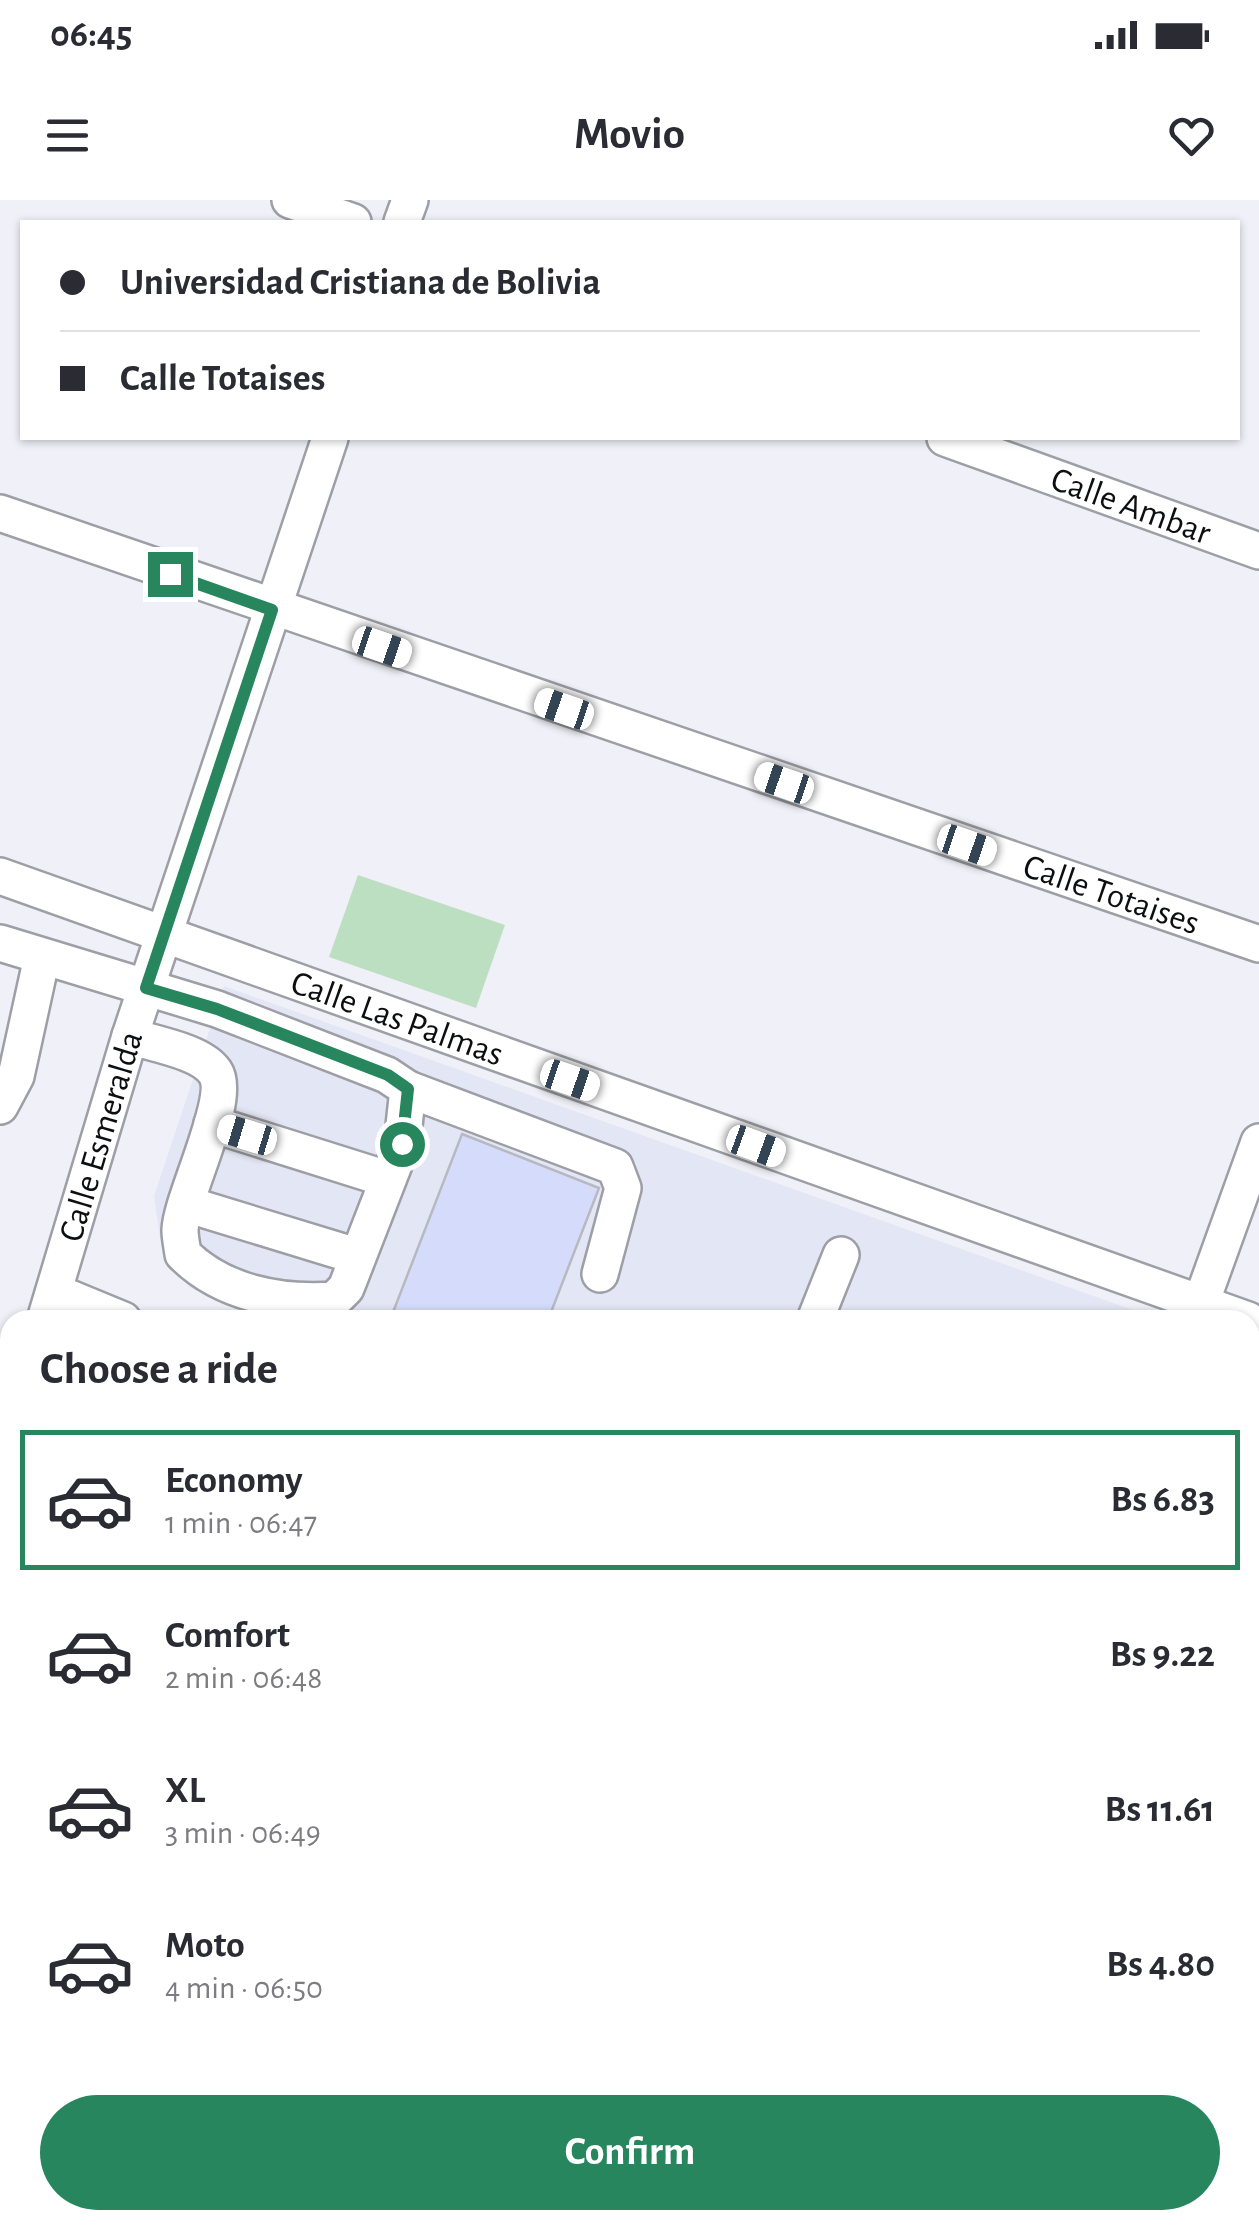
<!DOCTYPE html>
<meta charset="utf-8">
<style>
:root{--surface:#fff;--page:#f7f7f7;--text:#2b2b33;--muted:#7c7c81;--line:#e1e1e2;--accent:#27865e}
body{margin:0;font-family:"Alegreya Sans",sans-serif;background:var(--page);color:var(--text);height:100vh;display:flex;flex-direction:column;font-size:38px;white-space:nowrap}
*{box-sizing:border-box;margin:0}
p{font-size:32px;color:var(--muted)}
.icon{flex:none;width:55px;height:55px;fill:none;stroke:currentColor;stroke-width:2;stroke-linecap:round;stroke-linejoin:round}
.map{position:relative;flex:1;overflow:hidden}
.details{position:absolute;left:0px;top:1110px;width:1260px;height:920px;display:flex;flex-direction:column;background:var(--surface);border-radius:30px 30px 0 0;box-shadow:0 2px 8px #0004}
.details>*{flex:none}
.guide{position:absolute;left:20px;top:20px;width:1220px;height:220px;border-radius:0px;box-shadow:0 2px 8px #0004;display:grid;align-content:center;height:220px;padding:0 40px;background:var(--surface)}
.end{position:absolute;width:45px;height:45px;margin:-22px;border:12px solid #27865e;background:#fff;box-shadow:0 0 0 5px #fff}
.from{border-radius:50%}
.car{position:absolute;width:30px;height:60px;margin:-30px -15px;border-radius:12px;box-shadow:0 0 8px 2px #0007;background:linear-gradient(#fff 24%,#345 0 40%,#fff 0 76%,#345 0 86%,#fff 0)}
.guide b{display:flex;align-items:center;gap:35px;height:95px;font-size:38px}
.guide b+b{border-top:2px solid var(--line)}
.guide i{width:25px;height:25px;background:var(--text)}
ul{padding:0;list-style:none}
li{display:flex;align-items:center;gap:30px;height:140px;margin:0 20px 15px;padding:0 20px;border:5px solid transparent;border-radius:0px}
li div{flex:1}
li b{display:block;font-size:38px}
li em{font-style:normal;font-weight:700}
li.active{border-color:var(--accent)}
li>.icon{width:90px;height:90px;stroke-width:1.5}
h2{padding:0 40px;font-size:45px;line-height:120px}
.action{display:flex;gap:20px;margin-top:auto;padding:20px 40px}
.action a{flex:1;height:115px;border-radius:60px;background:var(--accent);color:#fff;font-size:40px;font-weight:700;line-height:115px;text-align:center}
.status{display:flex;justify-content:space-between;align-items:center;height:70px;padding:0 50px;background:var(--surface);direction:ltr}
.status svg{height:28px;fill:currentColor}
header{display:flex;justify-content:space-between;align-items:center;height:130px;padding:0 40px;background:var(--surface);font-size:45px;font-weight:700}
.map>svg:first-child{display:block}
</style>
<div class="status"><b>06:45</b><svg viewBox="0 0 49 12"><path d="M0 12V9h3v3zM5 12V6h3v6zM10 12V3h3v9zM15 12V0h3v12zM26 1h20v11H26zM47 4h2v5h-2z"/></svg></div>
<header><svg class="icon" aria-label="menu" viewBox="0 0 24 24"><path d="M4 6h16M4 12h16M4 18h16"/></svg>Movio<svg class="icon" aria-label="heart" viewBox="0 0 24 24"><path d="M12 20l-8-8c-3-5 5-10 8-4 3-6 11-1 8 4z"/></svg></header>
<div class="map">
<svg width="1259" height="2030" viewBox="0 0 1259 2030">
<rect width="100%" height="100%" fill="#f0f1f8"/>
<path fill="#e3e7f5" d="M224,786l937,334h-890l-81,-32 -30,-50 -6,-42z
M1250,1152l9,3v381l-9,-4z"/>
<path fill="#bddfc1" d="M358,675l147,50 -29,83 -147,-51z"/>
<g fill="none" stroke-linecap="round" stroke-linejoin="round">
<path stroke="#81bed7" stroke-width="10" d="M0,1170l9,4
M1250,1673l9,4"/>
</g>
<path fill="#d5dcfb" stroke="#b8b9c0" stroke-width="2.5" d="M462,934l137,54 -51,132h-158z"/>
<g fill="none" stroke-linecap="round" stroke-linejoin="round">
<defs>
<g id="minor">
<path d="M290,0l63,22"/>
<path d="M402,22l8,-22"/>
<path id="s1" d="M945,238l314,113"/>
<path id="s2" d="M0,313l1259,431"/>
<path id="s3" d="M0,676l1248,444"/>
<path d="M0,743l217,66 170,66 21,14 -6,55 -56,144 -12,12c-54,4 -112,-7 -151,-46 -1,-8 -3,-16 -3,-24 1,-33 53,-132 35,-158 -14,-21 -62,-28 -85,-36"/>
<path d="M408,889l207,78 8,21 -23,86"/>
<path d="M0,906l16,-30 26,-119"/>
<path d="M212,924l175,55"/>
<path d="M186,1004l170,52"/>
<path d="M55,1092l68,28"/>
<path d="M1201,1103l58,-161"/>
<path id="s4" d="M45,1120l85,-284 200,-598"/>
<path d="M815,1120l26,-65"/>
<path d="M5,1239l5,-13"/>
<path d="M1250,1593l9,4"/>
<path d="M0,1637l10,-18"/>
<path d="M0,1726l10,-18"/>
<path d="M1250,1761l9,4"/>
<path d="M923,2023l19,7"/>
<path d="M706,2030l8,-10"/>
<path d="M1255,2030l4,-10"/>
</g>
</defs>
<use href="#minor" stroke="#9e9fa6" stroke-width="40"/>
<use href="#minor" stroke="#fff" stroke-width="35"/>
</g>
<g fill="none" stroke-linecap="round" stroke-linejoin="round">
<path stroke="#27865e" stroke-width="12" d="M170,374l102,36 -126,378 71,21 171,66 20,14 -6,55"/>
</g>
<g text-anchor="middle" stroke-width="10" stroke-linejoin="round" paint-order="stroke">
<g font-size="35" fill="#0d0e10" stroke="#f0f1f8">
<text dy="12" stroke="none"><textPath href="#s1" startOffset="198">Calle Ambar</textPath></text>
<text dy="12" stroke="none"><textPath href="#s2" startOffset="1175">Calle Totaises</textPath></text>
<text dy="12" stroke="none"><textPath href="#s3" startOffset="422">Calle Las Palmas</textPath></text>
<text dy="12" stroke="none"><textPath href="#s4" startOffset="192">Calle Esmeralda</textPath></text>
</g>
</g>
</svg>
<i class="end from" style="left:402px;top:944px"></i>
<i class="end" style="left:170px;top:374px"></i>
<i class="car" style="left:382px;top:447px;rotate:109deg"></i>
<i class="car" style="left:564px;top:509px;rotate:289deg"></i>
<i class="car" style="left:784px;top:583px;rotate:289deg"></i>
<i class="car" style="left:967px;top:645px;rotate:109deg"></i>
<i class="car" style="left:570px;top:880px;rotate:109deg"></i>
<i class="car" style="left:247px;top:935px;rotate:287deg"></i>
<i class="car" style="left:756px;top:946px;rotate:110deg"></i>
<div class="guide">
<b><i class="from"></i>Universidad Cristiana de Bolivia</b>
<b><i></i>Calle Totaises</b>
</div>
<section class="details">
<h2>Choose a ride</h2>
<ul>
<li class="active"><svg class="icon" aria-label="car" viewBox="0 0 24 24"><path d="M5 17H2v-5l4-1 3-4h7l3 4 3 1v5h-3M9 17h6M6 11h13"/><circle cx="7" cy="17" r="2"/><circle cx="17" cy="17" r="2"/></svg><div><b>Economy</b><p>1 min · 06:47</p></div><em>Bs 6.83</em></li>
<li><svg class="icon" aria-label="car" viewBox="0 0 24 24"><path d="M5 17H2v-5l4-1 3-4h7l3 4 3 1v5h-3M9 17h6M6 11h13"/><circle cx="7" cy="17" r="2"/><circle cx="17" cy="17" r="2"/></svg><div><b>Comfort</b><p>2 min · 06:48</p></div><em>Bs 9.22</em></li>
<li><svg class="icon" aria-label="car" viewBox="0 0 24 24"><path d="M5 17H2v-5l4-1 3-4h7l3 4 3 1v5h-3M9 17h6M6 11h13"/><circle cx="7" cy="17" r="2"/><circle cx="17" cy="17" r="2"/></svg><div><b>XL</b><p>3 min · 06:49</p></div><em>Bs 11.61</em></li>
<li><svg class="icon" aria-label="car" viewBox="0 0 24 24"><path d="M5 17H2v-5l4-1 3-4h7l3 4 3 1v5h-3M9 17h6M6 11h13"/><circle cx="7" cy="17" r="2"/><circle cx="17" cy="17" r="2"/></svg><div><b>Moto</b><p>4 min · 06:50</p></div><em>Bs 4.80</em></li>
</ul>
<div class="action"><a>Confirm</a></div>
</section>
</div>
